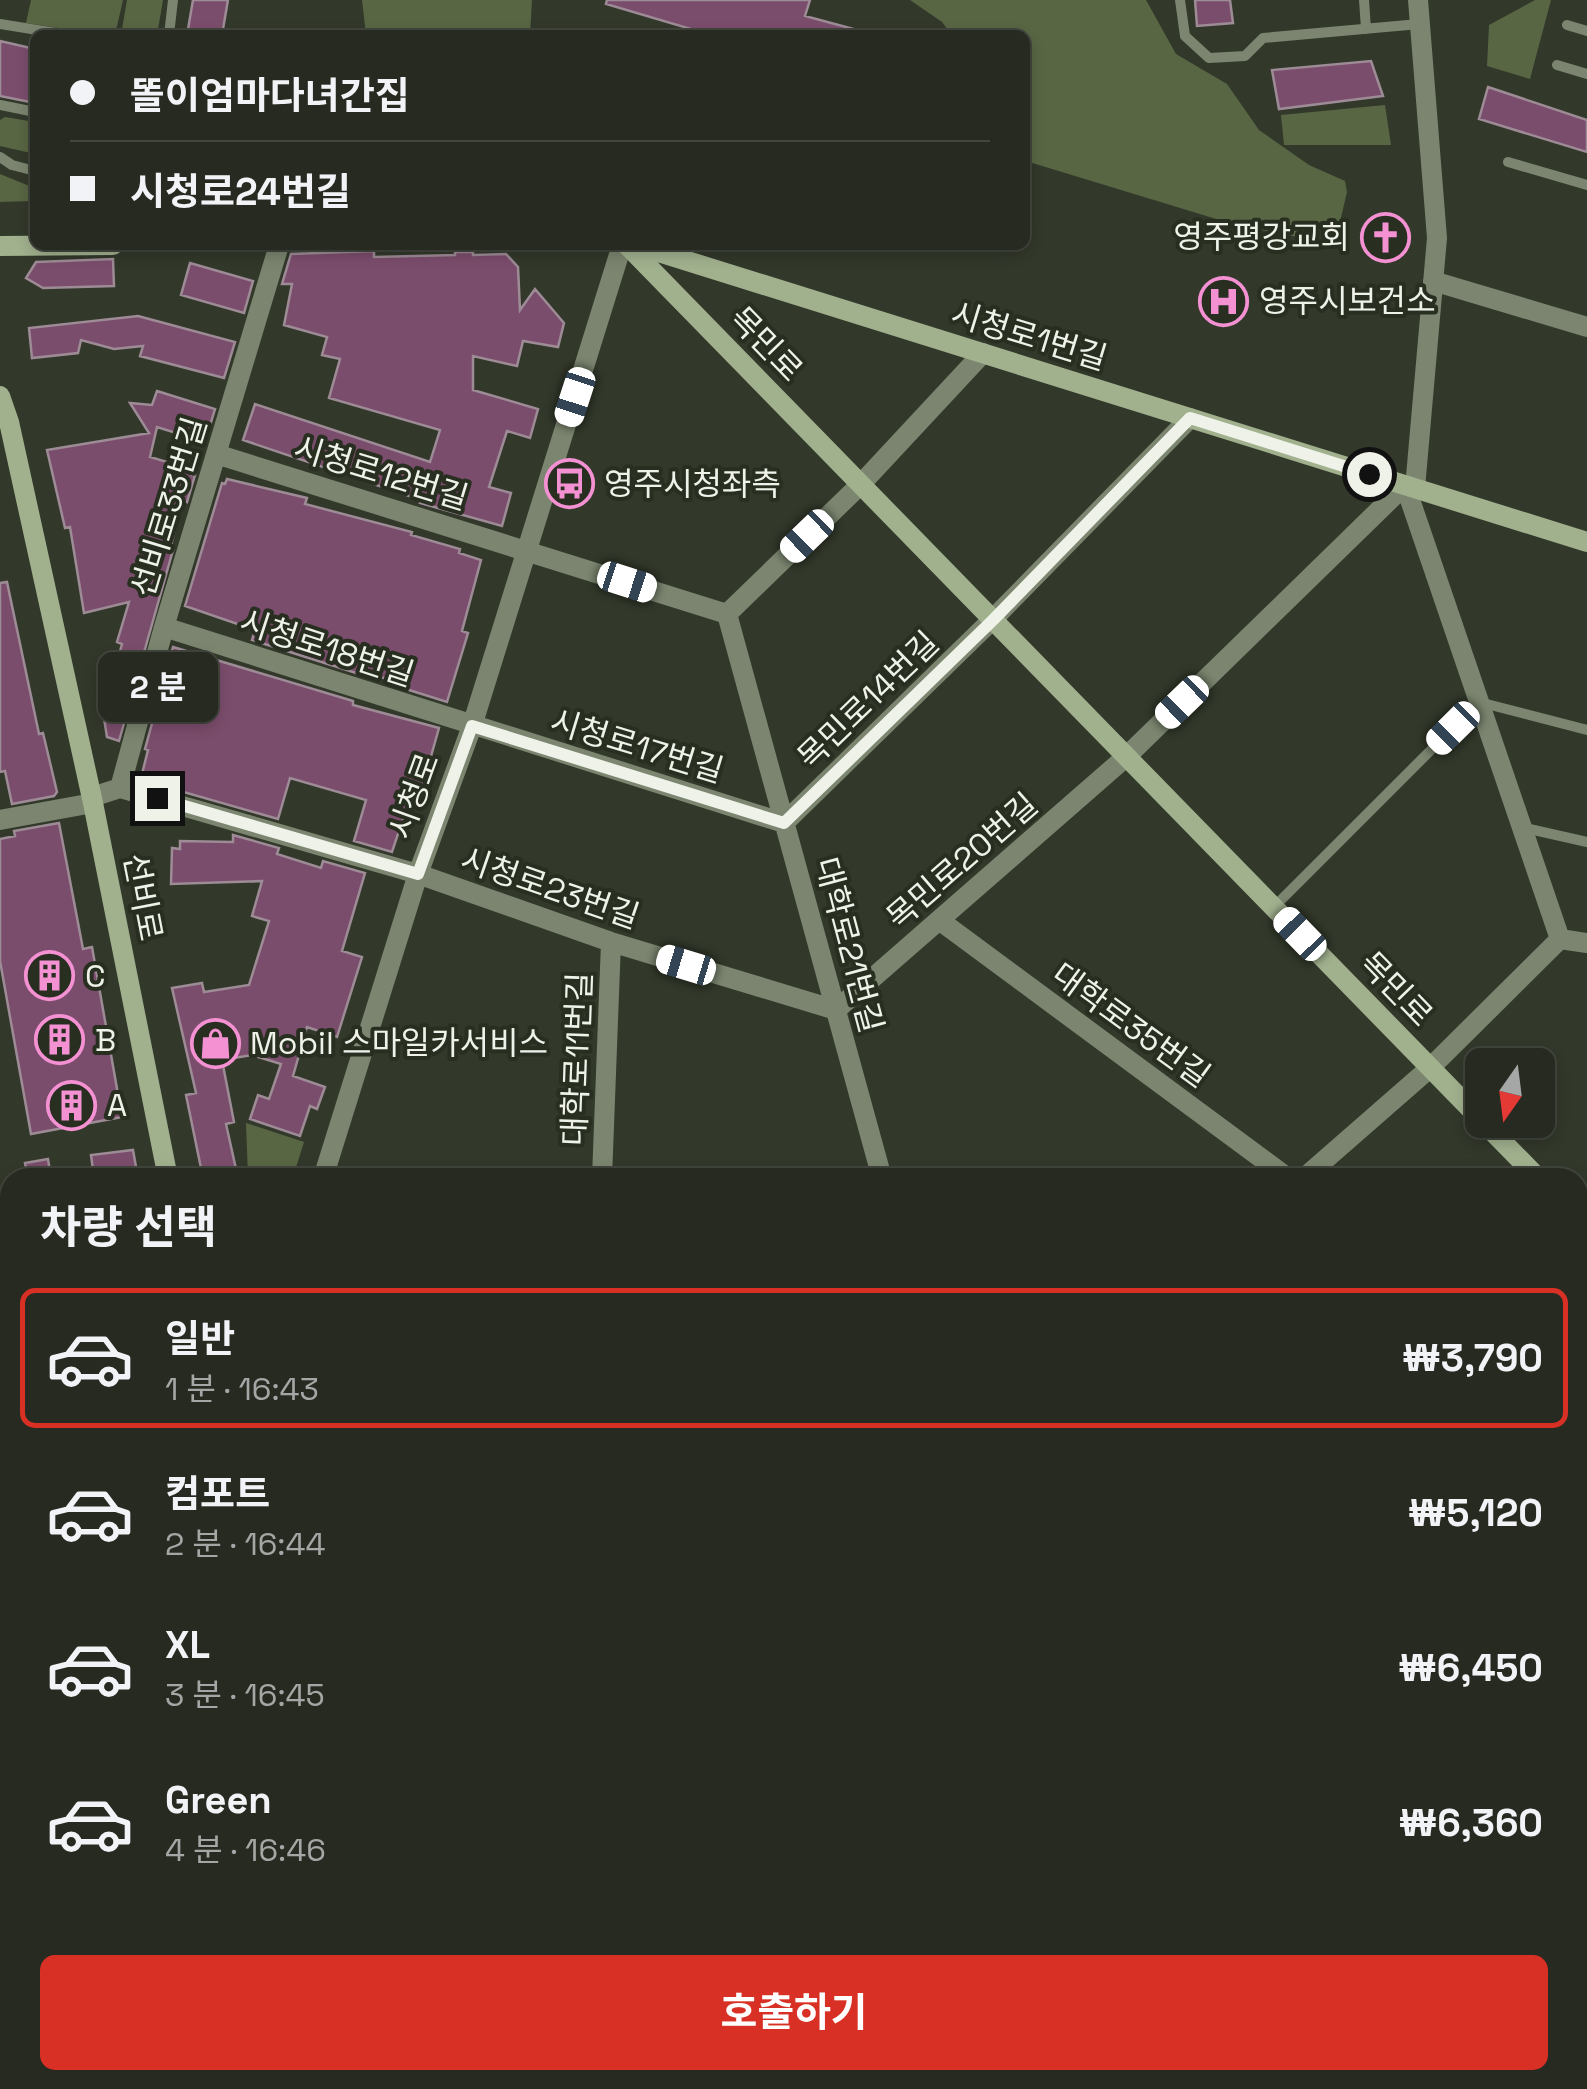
<!DOCTYPE html>
<html lang="ko">
<meta charset="utf-8">
<style>
:root{--surface:#262a20;--page:#2e3229;--text:#f1f3f6;--muted:#a4a7a5;--line:#42463e;--accent:#d93025}
body{margin:0;font-family:"Space Grotesk","Noto Sans KR",sans-serif;background:var(--page);color:var(--text);height:100vh;display:flex;flex-direction:column;font-size:38px;white-space:nowrap}
*{box-sizing:border-box;margin:0}
p{font-size:32px;color:var(--muted)}
.icon{flex:none;width:55px;height:55px;fill:none;stroke:currentColor;stroke-width:2;stroke-linecap:round;stroke-linejoin:round}
.map{position:relative;flex:1;overflow:hidden}
.drawer{position:absolute;left:0px;top:1168px;width:1588px;height:922px;display:flex;flex-direction:column;background:var(--surface);border-radius:30px 30px 0 0;box-shadow:0 5px 15px #0003,0 0 0 2px var(--line)}
.drawer>*{flex:none}
.banner{position:absolute;left:30px;top:30px;width:1000px;height:220px;border-radius:15px;box-shadow:0 5px 15px #0003,0 0 0 2px var(--line);display:grid;align-content:center;height:220px;padding:0 40px;background:var(--surface)}
.needle{width:65px;rotate:194deg}
.buttons{position:absolute;left:1465px;top:1048px;display:grid;gap:20px}
.buttons a{display:grid;place-items:center;width:90px;height:90px;border-radius:15px;background:var(--surface);box-shadow:0 5px 15px #0003,0 0 0 2px var(--line);font-size:50px}
.end{position:absolute;width:45px;height:45px;margin:-22px;border:12px solid #eef2e9;background:#111;box-shadow:0 0 0 5px #111}
.from{border-radius:50%}
.bubble{position:absolute;height:70px;border-radius:15px;background:var(--surface);box-shadow:0 5px 15px #0003,0 0 0 2px var(--line);font-size:32px;font-weight:700;line-height:70px;text-align:center}
.car{position:absolute;width:30px;height:60px;margin:-30px -15px;border-radius:12px;box-shadow:0 0 8px 2px #0007;background:linear-gradient(#fff 24%,#345 0 40%,#fff 0 76%,#345 0 86%,#fff 0)}
.banner b{display:flex;align-items:center;gap:35px;height:95px;font-size:38px}
.banner b+b{border-top:2px solid var(--line)}
.banner i{width:25px;height:25px;background:var(--text)}
ul{padding:0;list-style:none}
li{display:flex;align-items:center;gap:30px;height:140px;margin:0 20px 15px;padding:0 20px;border:5px solid transparent;border-radius:15px}
li div{flex:1}
li b{display:block;font-size:38px}
li em{font-style:normal;font-weight:700}
li.active{border-color:var(--accent)}
li>.icon{width:90px;height:90px;stroke-width:1.5}
h2{padding:0 40px;font-size:45px;line-height:120px}
.cta{display:flex;gap:20px;margin-top:auto;padding:20px 40px}
.cta a{flex:1;height:115px;border-radius:15px;background:var(--accent);color:#fff;font-size:40px;font-weight:700;line-height:115px;text-align:center}
.map>svg:first-child{display:block}
</style>
<div class="map">
<svg width="1587" height="2089" viewBox="0 0 1587 2089">
<rect width="100%" height="100%" fill="#32382a"/>
<path fill="#586644" d="M31,0h92l-8,35h-11l-78,-12z
M127,0h36l-6,35h-36z
M362,0h170l-2,35h-164z
M910,0h236l30,54 51,30 32,46 50,35 36,16 2,11 -7,30 -37,16 -67,-13 -207,-63 -4,-2v-125h-73l-10,-13z
M1535,0h16l-21,79 -43,-13 2,-41z
M1385,105l6,40h-107l-3,-30z
M5,117l30,5v32l-35,-8v-26z
M0,174l32,13 3,5 -2,9 -33,1z
M246,1123l58,19 -11,35h-45z"/>
<path fill="#7b4d6c" stroke="#9d8b96" stroke-width="2.5" d="M193,0h35l-6,35h-35z
M607,0h203l-5,16 52,14 -1,5h-145l-105,-31z
M1195,0h35l3,23 -36,3z
M0,41l35,8v54l-35,-7z
M1371,61l12,35 -104,13 -7,-39z
M1488,87l99,33v32l-108,-33z
M374,251v6l81,-2v-3h18v3l33,-1 12,13 2,43 15,-21 29,34 -6,24 -35,-6 -6,25 -44,-10v34l65,19 -8,29 -23,-7 -18,56 22,6 -9,33 -82,-23 1,-3 -178,-60 12,-36 175,58 10,-32 -111,-32 11,-39 -18,-4 5,-18 -43,-12 8,-41h-10l9,-30z
M113,259l1,27 -71,2 -17,-10 10,-16z
M190,263l63,18 -9,32 -63,-18z
M138,316l97,26 -11,36 -84,-22 3,-10 -29,3 -33,-9 -3,13 -46,5 -3,-30z
M157,391l58,18 -10,33 -48,-15 -7,30 44,13 -2,5h3l-8,27 -5,-2 -12,50h3l-54,191 -12,-4 -4,-25 19,-68 -5,-2 12,-40 -45,11 -14,-86 -5,1 -18,-78 102,-17 -19,-30 22,2z
M227,479l80,19 -2,6 107,28 -1,3 49,14 -1,4 22,7 -19,71 6,2 -21,69 -57,-18v-4l-30,-10 -1,4 -107,-34 3,-10 -70,-24 37,-123 3,1z
M7,582l32,152 4,-1 14,59 -3,4 -42,8 -7,-33 -5,1v-189z
M173,647l180,54v4l86,23 -17,60 -8,-2 -22,66 -38,-11 12,-41 -76,-22 -12,41 -133,-38 -3,-7 6,-24 -3,-1z
M59,823l24,126 9,-2 30,170 -91,17 -31,-173v-122l15,-3 -1,-5z
M233,835l46,13 -2,6 44,14 2,-7 42,12 -23,78 20,6 -25,80 -30,-10 -14,49 32,11 -8,22 -7,-3 -10,30 -50,-17 8,-24 11,4 12,-35 -29,-9 -30,5 12,62 -8,2 12,54h-35l-17,-83 10,-2 -24,-105 30,-5 2,9 45,-7 20,-64 -17,-5 10,-35 -91,3 1,-36 8,1v-8l53,1z
M133,1150l5,28h-44l-3,-23z
M48,1159l3,19h-23l-3,-15z"/>
<g fill="none" stroke-linecap="round" stroke-linejoin="round">
<path stroke="#7b856f" stroke-width="10" d="M1180,0l5,36 24,22 36,-2 18,-18 156,-14
M1364,0l2,29
M0,24l68,11
M1567,25l20,6
M169,35l4,-35
M1557,65l30,9
M0,105l35,7
M0,157l12,8 23,6
M1508,162l79,23
M1525,828l62,14
M1274,907l205,-205 108,28
M0,1335l10,53"/>
<path stroke="#7b856f" stroke-width="20" d="M1433,281l154,46
M216,454l511,160
M1415,488l22,-250 -19,-238
M727,614l155,564
M727,614l134,-130 122,-131
M164,627l620,196 209,-204 197,-201
M120,788l44,-161 115,-382
M92,797l28,-9 298,86 193,68 225,68 291,-254 278,-271 155,454
M0,820l93,-17
M939,920l349,258
M1560,939l27,4
M323,1178l95,-304 54,-148 150,-481
M602,1178l9,-236
M1304,1178l127,-111 129,-128
M1578,1666l9,2
M1578,1917l9,2
M797,2080l3,9
M1127,2080l2,9
M1259,2080l2,9
M377,2089l10,-9
M1283,2089l2,-9
M1416,2089l2,-9"/>
<path stroke="#a1b18e" stroke-width="20" d="M627,245l911,933
M636,245l951,297
M0,246l113,-1
M0,396l9,26 84,381 75,375
M1578,1218l9,10
M1578,1361l9,-2
M1578,2014l9,-54
M312,2080v9
M548,2080l7,9
M1564,2089l2,-9"/>
<path stroke="#a0a499" stroke-width="6" stroke-dasharray="15 8" stroke-linecap="butt" d="M0,2087v2"/>
</g>
<g fill="none" stroke-linecap="round" stroke-linejoin="round">
<path stroke="#eef2e9" stroke-width="12" d="M157,798l261,76 54,-148 312,97 209,-203 197,-202 179,56"/>
</g>
<defs>
<symbol id="church-ring" viewBox="-11 -11 22 22"><circle r="9.5" fill="#282e20" stroke="#f491d3" stroke-width="1.5"/><path d="M-1.2-6h2.4v3.5h3.3v2.4h-3.3V6h-2.4V-.1h-3.3v-2.4h3.3Z" fill="#f491d3"/></symbol>
<symbol id="hospital-ring" viewBox="-11 -11 22 22"><circle r="9.5" fill="#282e20" stroke="#f491d3" stroke-width="1.5"/><path d="M-5-5h3v3.5h4V-5h3V5h-3V1.5h-4V5h-3Z" fill="#f491d3"/></symbol>
<symbol id="bus-ring" viewBox="-11 -11 22 22"><circle r="9.5" fill="#282e20" stroke="#f491d3" stroke-width="1.5"/><path d="M-5-6H5V4H4V6H2V4H-2V6H-4V4H-5ZM-3.5-4V0h7V-4ZM-3.5 1.2v1.5H-2V1.2ZM2 1.2v1.5H3.5V1.2Z" fill="#f491d3"/></symbol>
<symbol id="building-ring" viewBox="-11 -11 22 22"><circle r="9.5" fill="#282e20" stroke="#f491d3" stroke-width="1.5"/><path d="M-4-6H4V6H1V3H-1V6H-4ZM-2.5-4.3h1.7v1.8h-1.7ZM.8-4.3h1.7v1.8H.8ZM-2.5-1h1.7V.8h-1.7ZM.8-1h1.7V.8H.8Z" fill="#f491d3"/></symbol>
<symbol id="shop-ring" viewBox="-11 -11 22 22"><circle r="9.5" fill="#282e20" stroke="#f491d3" stroke-width="1.5"/><path d="M-5-2.5h2.3a2.7 3.5 0 0 1 5.4 0H5L5.5 6h-11ZM-1.5-2.5h3a1.5 2.3 0 0 0-3 0Z" fill="#f491d3"/></symbol>
</defs>
<g fill-rule="evenodd">
<use href="#church-ring" x="1358" y="210" width="55" height="55"/>
<use href="#hospital-ring" x="1196" y="274" width="55" height="55"/>
<use href="#bus-ring" x="542" y="456" width="55" height="55"/>
<use href="#building-ring" x="22" y="948" width="55" height="55"/>
<use href="#building-ring" x="32" y="1012" width="55" height="55"/>
<use href="#shop-ring" x="188" y="1016" width="55" height="55"/>
<use href="#building-ring" x="44" y="1078" width="55" height="55"/>
</g>
<g text-anchor="middle" stroke-width="8" stroke-linejoin="round" paint-order="stroke">
<g font-size="32" fill="#eef2e9" stroke="#282e20" text-anchor="start">
<text x="1350" y="248" text-anchor="end">영주평강교회</text>
<text x="1259" y="312">영주시보건소</text>
<text x="604" y="495">영주시청좌측</text>
<text x="85" y="987">C</text>
<text x="95" y="1051">B</text>
<text x="250" y="1054">Mobil 스마일카서비스</text>
<text x="107" y="1116">A</text>
</g>
<g font-size="32" fill="#eef2e9" stroke="#282e20">
<text transform="translate(1029 336) rotate(17)" y="11">시청로1번길</text>
<text transform="translate(766 344) rotate(46)" y="11">목민로</text>
<text transform="translate(381 473) rotate(17)" y="11">시청로12번길</text>
<text transform="translate(169 507) rotate(-73)" y="11">선비로33번길</text>
<text transform="translate(327 648) rotate(18)" y="11">시청로18번길</text>
<text transform="translate(868 700) rotate(-44)" y="11">목민로14번길</text>
<text transform="translate(637 746) rotate(17)" y="11">시청로17번길</text>
<text transform="translate(414 796) rotate(-70)" y="11">시청로</text>
<text transform="translate(962 861) rotate(-41)" y="11">목민로20번길</text>
<text transform="translate(550 888) rotate(19)" y="11">시청로23번길</text>
<text transform="translate(143 897) rotate(79)" y="11">선비로</text>
<text transform="translate(849 945) rotate(75)" y="11">대학로21번길</text>
<text transform="translate(1396 989) rotate(46)" y="11">목민로</text>
<text transform="translate(1131 1025) rotate(36)" y="11">대학로35번길</text>
<text transform="translate(577 1059) rotate(-88)" y="11">대학로11번길</text>
</g>
</g>
</svg>
<div class="buttons">
<a><svg class="needle" viewBox="-14 -14 28 28"><path d="M0-13l5 13h-10z" fill="#e53935"/><path d="M0 13l5-13h-10z" fill="#a4a7a5"/></svg></a>
</div>
<i class="end from" style="left:1369px;top:474px"></i>
<i class="end" style="left:157px;top:798px"></i>
<div class="bubble" style="left:98px;top:652px;width:120px">2 분</div>
<i class="car" style="left:575px;top:397px;rotate:198deg"></i>
<i class="car" style="left:807px;top:536px;rotate:226deg"></i>
<i class="car" style="left:627px;top:582px;rotate:108deg"></i>
<i class="car" style="left:1182px;top:702px;rotate:226deg"></i>
<i class="car" style="left:1453px;top:728px;rotate:225deg"></i>
<i class="car" style="left:1300px;top:934px;rotate:316deg"></i>
<i class="car" style="left:686px;top:965px;rotate:287deg"></i>
<div class="banner">
<b><i class="from"></i>똘이엄마다녀간집</b>
<b><i></i>시청로24번길</b>
</div>
<section class="drawer">
<h2>차량 선택</h2>
<ul>
<li class="active"><svg class="icon" aria-label="car" viewBox="0 0 24 24"><path d="M5 17H2v-5l4-1 3-4h7l3 4 3 1v5h-3M9 17h6M6 11h13"/><circle cx="7" cy="17" r="2"/><circle cx="17" cy="17" r="2"/></svg><div><b>일반</b><p>1 분 · 16:43</p></div><em>₩3,790</em></li>
<li><svg class="icon" aria-label="car" viewBox="0 0 24 24"><path d="M5 17H2v-5l4-1 3-4h7l3 4 3 1v5h-3M9 17h6M6 11h13"/><circle cx="7" cy="17" r="2"/><circle cx="17" cy="17" r="2"/></svg><div><b>컴포트</b><p>2 분 · 16:44</p></div><em>₩5,120</em></li>
<li><svg class="icon" aria-label="car" viewBox="0 0 24 24"><path d="M5 17H2v-5l4-1 3-4h7l3 4 3 1v5h-3M9 17h6M6 11h13"/><circle cx="7" cy="17" r="2"/><circle cx="17" cy="17" r="2"/></svg><div><b>XL</b><p>3 분 · 16:45</p></div><em>₩6,450</em></li>
<li><svg class="icon" aria-label="car" viewBox="0 0 24 24"><path d="M5 17H2v-5l4-1 3-4h7l3 4 3 1v5h-3M9 17h6M6 11h13"/><circle cx="7" cy="17" r="2"/><circle cx="17" cy="17" r="2"/></svg><div><b>Green</b><p>4 분 · 16:46</p></div><em>₩6,360</em></li>
</ul>
<div class="cta"><a>호출하기</a></div>
</section>
</div>
